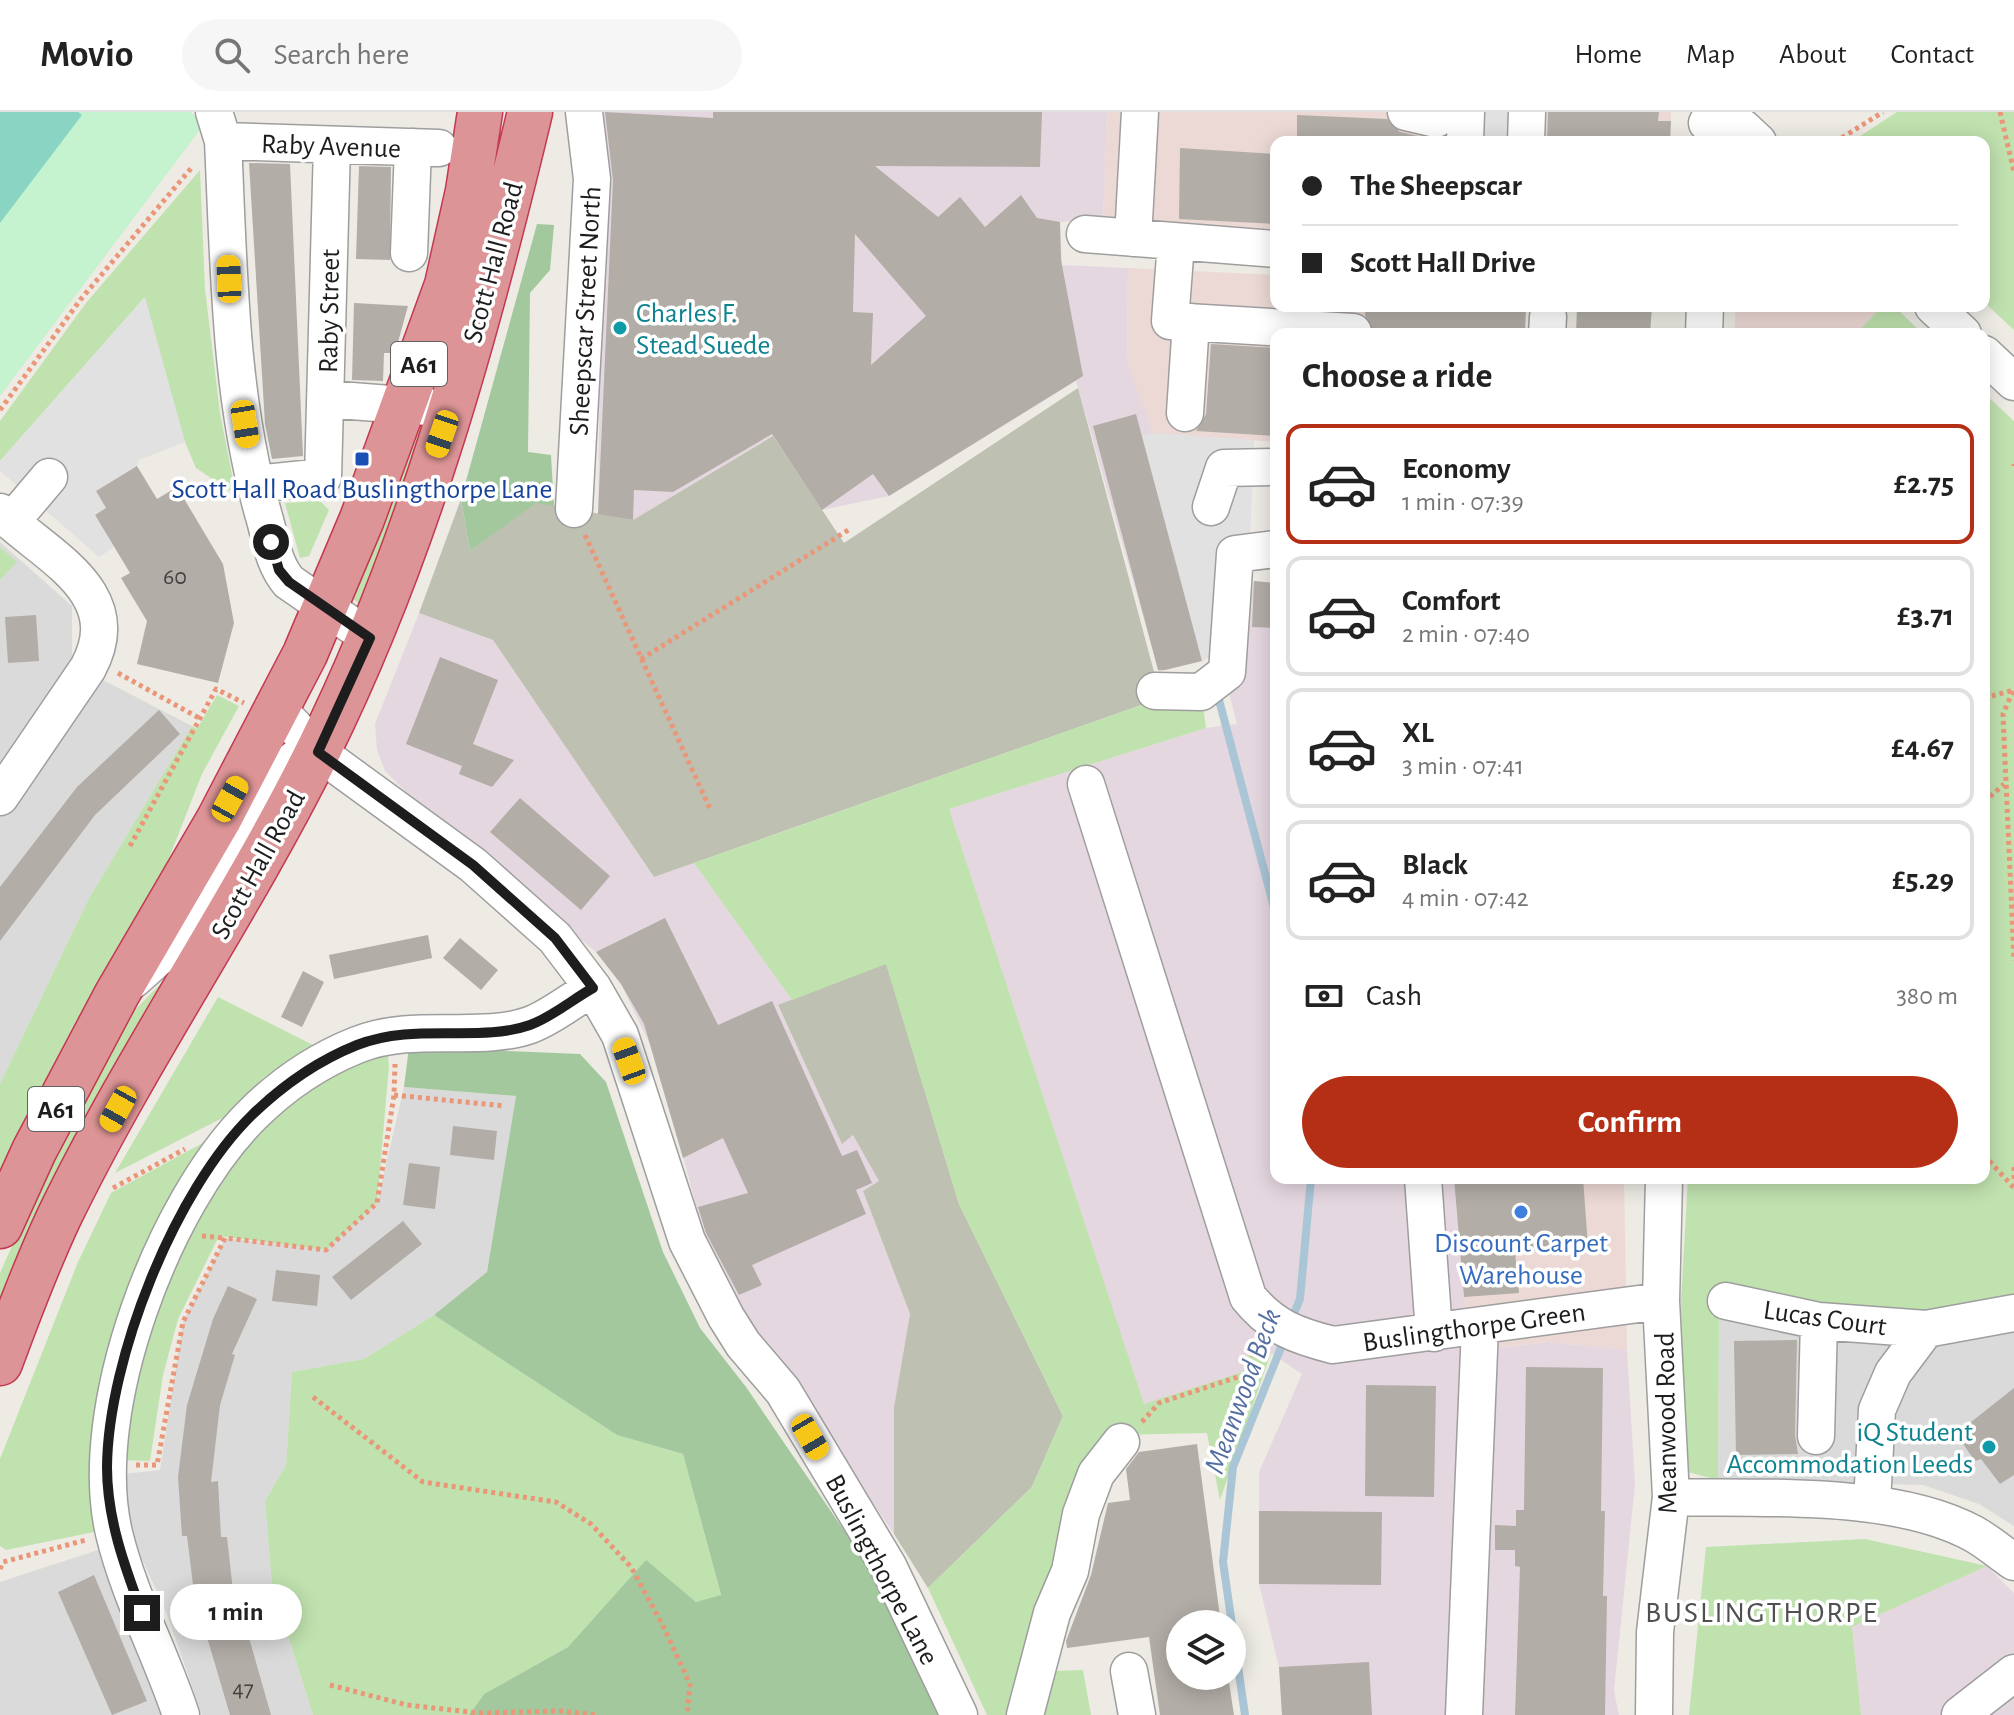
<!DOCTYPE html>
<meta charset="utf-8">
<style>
:root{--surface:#fff;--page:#f6f6f6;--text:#222;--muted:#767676;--line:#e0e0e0;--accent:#b42f16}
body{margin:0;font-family:"Alegreya Sans",sans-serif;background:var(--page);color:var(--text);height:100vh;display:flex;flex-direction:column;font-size:30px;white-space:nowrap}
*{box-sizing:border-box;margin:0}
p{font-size:26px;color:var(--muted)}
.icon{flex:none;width:44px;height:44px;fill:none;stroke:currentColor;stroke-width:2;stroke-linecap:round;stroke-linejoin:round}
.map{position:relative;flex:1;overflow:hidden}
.sheet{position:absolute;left:1270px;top:216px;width:720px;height:856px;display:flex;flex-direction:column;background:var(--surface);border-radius:16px;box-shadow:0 4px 20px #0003}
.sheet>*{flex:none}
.guide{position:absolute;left:1270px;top:24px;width:720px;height:176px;border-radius:16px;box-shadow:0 4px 20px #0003;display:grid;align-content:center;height:176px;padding:0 32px;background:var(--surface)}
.fabs{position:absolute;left:1166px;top:1498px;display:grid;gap:16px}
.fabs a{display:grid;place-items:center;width:80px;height:80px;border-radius:50%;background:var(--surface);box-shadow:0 4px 20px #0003;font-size:40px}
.end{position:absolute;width:36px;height:36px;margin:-18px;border:10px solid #1d1d1d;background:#fff;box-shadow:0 0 0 4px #fff}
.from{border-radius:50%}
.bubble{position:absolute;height:56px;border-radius:28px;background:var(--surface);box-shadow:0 4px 20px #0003;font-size:26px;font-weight:600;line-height:56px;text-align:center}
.car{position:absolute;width:24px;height:48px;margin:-24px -12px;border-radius:10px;box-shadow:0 0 6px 2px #0007;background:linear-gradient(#f5c518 24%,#345 0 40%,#f5c518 0 76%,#345 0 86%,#f5c518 0)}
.guide b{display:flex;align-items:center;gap:28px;height:76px;font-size:30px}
.guide b+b{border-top:2px solid var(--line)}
.guide i{width:20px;height:20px;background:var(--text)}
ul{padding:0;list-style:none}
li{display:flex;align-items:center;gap:24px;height:120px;margin:0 16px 12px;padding:0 16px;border:4px solid var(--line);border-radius:16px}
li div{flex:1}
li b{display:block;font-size:30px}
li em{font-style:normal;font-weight:600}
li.active{border-color:var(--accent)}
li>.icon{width:72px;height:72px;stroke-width:1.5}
h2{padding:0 32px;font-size:36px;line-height:96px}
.pay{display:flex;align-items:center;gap:20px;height:88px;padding:0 32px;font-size:30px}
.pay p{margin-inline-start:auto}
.action{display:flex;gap:16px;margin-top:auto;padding:16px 32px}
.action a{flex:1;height:92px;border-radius:48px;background:var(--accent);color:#fff;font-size:32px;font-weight:600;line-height:92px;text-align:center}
header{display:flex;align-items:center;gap:48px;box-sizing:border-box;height:112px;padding:0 40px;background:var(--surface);border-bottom:2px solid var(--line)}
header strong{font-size:38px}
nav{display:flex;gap:44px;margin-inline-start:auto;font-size:28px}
.search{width:560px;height:72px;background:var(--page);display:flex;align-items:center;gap:20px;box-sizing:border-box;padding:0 28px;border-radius:44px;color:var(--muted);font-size:30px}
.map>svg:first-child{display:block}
</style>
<header>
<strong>Movio</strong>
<div class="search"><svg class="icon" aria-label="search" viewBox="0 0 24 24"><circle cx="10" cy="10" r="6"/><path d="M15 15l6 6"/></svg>Search here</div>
<nav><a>Home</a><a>Map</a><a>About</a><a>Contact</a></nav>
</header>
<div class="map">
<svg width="2014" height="1603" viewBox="0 0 2014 1603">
<rect width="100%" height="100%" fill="#edebe4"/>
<path fill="#dbdada" d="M0,430l72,64v58l120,62 -104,174 -88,184z
M404,975l112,9 -29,176 -53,43 -70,44 -72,13 -6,93 -21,36 7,84 41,130h-111l-35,-101 -39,-86 -5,-54 37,-4 23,-148 42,-84 101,11 51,-46z
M1719,1177l295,13v224l-35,-22 -56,-19 -205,-5z
M98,1438l63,165h-161v-133z"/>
<path fill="#ecd9d5" d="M1107,0h564v9l-1,21h-394v87l-173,-10z
M1128,156l148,7v31h90l-2,28h-88v108l-123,-9 -26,-62z
M1736,194h146l-26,28h-122z
M1454,1066h170l3,172 -80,-8 -81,10z"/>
<path fill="#e5d7e0" d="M603,0h504l-4,107 -43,3 2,43 66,3 -1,96 26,69 101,7 -11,178 11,-37 22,2v595h178l13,174 80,-10 80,8 8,134 -21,207 5,24h-337l-3,-48 -20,-83v-112l43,-98 -48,-32 -12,30 -98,33 -195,-596 257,-81 31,-4 -18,-71 -60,19 -83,-291 -187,115 -67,14 -49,-74 -140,84 -35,-6z
M419,501l74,27 161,237 40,-14 98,137 -14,6 64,137 11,-8 27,46 -17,10 47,123 -16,93v127l-161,-236 -30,-67 -46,-172 -36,-75 -25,-32 -181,-151 -30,-30 -8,-21 -2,-26z
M1987,1454l27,27v122h-153l-9,-88z"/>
<path fill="#bec0b1" d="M1078,276l83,310 -507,179 -161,-237 -74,-27 42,-114 9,52 66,-49 97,18 140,-84 71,107z
M886,851l73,241 104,212 -31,71 -104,101 -34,-54v-127l16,-93 -47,-123 16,-10 -26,-46 -11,9 -64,-139z"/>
<path fill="#c0e2af" d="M1897,0h117v218l-30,-28v-160h-133z
M200,58l5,119 15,124 16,82 -40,-27 -11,-26 -41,-144 -144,163v-40l86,-118z
M1882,194h12l29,28h-67z
M1984,281l30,28v881l-112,20 -183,-33 -1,191 -34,-9 -3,-170 7,-123h296z
M416,319h5l-55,180 -19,-18z
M320,389l9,9 -20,46 -9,2 -15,-55z
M0,435l17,15 -17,18z
M217,583l22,11 -37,68 -60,153 -142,260v-103l88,-184 104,-174 5,3z
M1161,586l41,1 4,29 -257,81 195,595 98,-32 12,-30 17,11 -51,147 -13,-67 -92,2 -63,236 31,-1 8,45h-104l-59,-127 104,-101 31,-71 -104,-212 -73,-240 -94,36 -98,-137z
M171,861l-171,346v-46l35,-79 94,-178z
M218,885l95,48 -50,33 -33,36 -115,59z
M387,937l2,17 -12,137 -51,47 -107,-14 -41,83 -15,56 -13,86 -30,-1 22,-123 74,-158 72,-82z
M221,1021l-54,82 -68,316 -93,19 -6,-4v-87l78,-197 33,-69z
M434,1203l183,120 66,19 38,142 -25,6 -50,-41 -78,86 -84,47 -15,21h-156l-41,-130 -7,-84 21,-36 6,-93 72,-13z
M1865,1427l122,27 -135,61 9,88h-172l17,-168z"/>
<path fill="#a3c89d" d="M537,112l17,1 -4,45 -20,23 -2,159 23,3 3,51 -18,-3 -66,48 -9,-52z
M409,935l171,7 26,28 57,170 37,76 46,59 123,180 71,148h-471l15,-21 84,-47 78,-87 50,42 25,-7 -38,-141 -66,-19 -183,-120 53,-43 29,-176 -112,-9z"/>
<path fill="#c5f3d0" d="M0,0h190l15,11 -205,273z"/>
<path fill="#8ad4c3" d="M0,0h78l4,3 -82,108z"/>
<path fill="#e1e1e1" d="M1445,0h93l-1,30h-93z
M145,185l40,145 -46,18 -2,6 -41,25 10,17 -11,7 19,32 -15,10 -99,-86v-10z
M1153,321l101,7 -4,100 -31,113 -17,8 -60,-225z"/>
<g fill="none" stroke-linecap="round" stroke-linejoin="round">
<path stroke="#a9c5d6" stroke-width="8" d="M1219,588l57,215
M1290,1211l10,-24 11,-121
M1245,1603l-22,-153 10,-95 51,-127"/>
</g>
<path fill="#b2ada7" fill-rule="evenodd" d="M605,0l108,6v-6h329l-2,55 -165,-1 63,51 22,-20 25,30 36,-32 16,23 23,4 1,38 22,116 -194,120 -16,-22 -51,36 -50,-76 -99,58 -39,-2 -1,30 -35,-6 15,-334zM855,122l71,82 -55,49 2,-52 -20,-1z
M1548,0h111l-1,9h13l-1,21h-123z
M1297,3l90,4 13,13 31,7 13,-1v4h-147z
M1180,36l96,6v70l-97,-5z
M249,51l41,1 13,292 -31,3 -7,-35z
M359,54l32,1 -1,93 -34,-1z
M354,191l54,3 -13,47h-11l-1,28 -31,-1z
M1366,194h160l-1,28h-151l-9,-19z
M1577,194h75l-2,28h-74z
M1211,232l65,4v88l-80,-5 10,-17z
M1136,302l66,247 -37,9h-7l-65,-244z
M137,354l20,33 20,-12 46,77 11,59 -16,60 -81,-19 10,-43 -26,-43 9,-5 -35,-58 11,-7 -10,-17z
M1254,469l22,2v45l-24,-1z
M36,503l3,46 -31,2 -3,-46z
M440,545l58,23 -25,64 41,16 -22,27 -33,-13 3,-8 -56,-22z
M159,598l21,24 -85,81 -95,126v-54l77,-100z
M520,686l90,78 -29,34 -91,-78z
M665,806l53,107 54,-24 70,155 15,-6 15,33 -16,7 10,24 -114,51 10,20 -23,10 -33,-62 -8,-26 50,-14 -25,-55 -40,20 -39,-134 -23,-40 -25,-32z
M428,823l4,23 -98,21 -5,-24z
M460,826l38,32 -17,20 -38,-32z
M303,859l21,11 -22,45 -21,-10z
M453,1014l44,5 -3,29 -44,-5z
M409,1051l31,4 -5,42 -32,-4z
M1454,1066h129l5,68 -73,6 4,41 -55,4z
M403,1109l19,23 -71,56 -19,-23z
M276,1158l44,5 -3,31 -45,-5z
M228,1174l29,13 -25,55 3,1 -15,50 -9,77 7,-1 3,56h6l7,63 4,-1 33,116h-41l-36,-122 -7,-57h-5l-4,-59 9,-72 26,-86z
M1797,1228l-2,95 3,19 -62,1 -2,-114z
M1526,1255l77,1 -2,143h4l-2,85h4l-2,119h-90l5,-148 -5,-1v-16h-20v-25l21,1v-16h8z
M1366,1273l70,1 -2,111 -69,-1z
M2014,1276v87l-14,9 -19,-25 -6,2 -19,-27z
M1197,1332l24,180h-41v52h48l6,39h-74l-11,-78 -82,11 -1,-7 25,-66 17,-72 22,-3 -4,-31 13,-17z
M1259,1399l123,1 -1,73 -122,-1z
M94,1463l53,126 -35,14 -54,-123z
M1369,1550l3,53h-90l-3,-48z"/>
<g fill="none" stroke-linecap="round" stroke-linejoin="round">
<defs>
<path id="minor" d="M214,0l9,29c6,126 6,257 42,379 6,22 9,45 24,62l81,56
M1406,0l30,7
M1707,11l36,5 15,14
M223,29l216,7
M1465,30l1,-30
M1526,30l1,-30
M1085,122l191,15
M1133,126l7,-126
M1176,131l-6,78 183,11
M409,141l4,-106
M1933,194l30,28
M1547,222l1,-17
M1704,222l1,-28
M1984,242l30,28
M326,287l102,8
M1185,301l6,-91
M254,372l69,-7 9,-332
M1211,395l13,-39 52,-1
M574,397l18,-330 -8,-67
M0,400c47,45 129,80 88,156l-88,129
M11,410l38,-45
M1155,579l46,1 26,-20 8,-118 41,-5
M279,598l39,42 155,113 82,73 38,50 27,47 67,206 39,76 17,27 40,47 105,175 71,149
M1086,672l162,513c24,30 49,39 85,48l328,-44
M133,868l38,-34 108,-175 21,-16 18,-3
M1423,1066l11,155
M1726,1189l93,20 107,8 88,-16
M1816,1324l3,-115
M1671,1385c89,2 223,-7 303,37 14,8 27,19 40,28
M1872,1391l5,-93 16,-37 33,-44
M1129,1559l8,44
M181,1603c-20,-61 -52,-119 -67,-182 -29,-123 49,-330 138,-418 30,-30 65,-54 105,-70 58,-23 122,-2 173,-20 22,-8 43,-26 63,-37
M1025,1603l27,-102 18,-42 11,-57 15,-40 25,-32
M1464,1603l16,-388
M1654,1603l1,-83 16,-135 -10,-196 3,-123
M1960,1603l54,-42"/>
<path id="highway" d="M0,1114l34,-75 83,-157 102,-175 86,-165 57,-135 85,-234 21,-94 12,-79
M0,1251c18,-49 37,-99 59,-146 78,-161 181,-308 260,-468 99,-200 159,-420 211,-637"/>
</defs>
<use href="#minor" stroke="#9e9e9e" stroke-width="39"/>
<use href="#highway" stroke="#c43852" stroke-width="47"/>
<path stroke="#ea9678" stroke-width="5" stroke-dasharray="4 4" stroke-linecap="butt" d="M2000,0l14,60
M1835,30l48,-30
M0,298l81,-111 112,-133
M2014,352v2
M585,423l126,276
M641,547l209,-130
M118,561l81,45
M2013,579l-10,23 11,247
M1984,586l30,-8
M1984,690l20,-18
M130,734l86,-157 28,14
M394,983l111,11
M1984,1043l30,33
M2014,1055v14
M113,1076l72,-39
M202,1124l23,2
M313,1285l110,85 133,20 35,22 40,43 31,57 28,60 -3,31
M1142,1310l17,-19 88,-29 9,-27
M136,1353h21l26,-143 42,-84 101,12 51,-47 17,-108 1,-31
M0,1457l3,-7 83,-22
M330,1573l77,20 72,8
M479,1601l81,-2 37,4"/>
<use href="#minor" stroke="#fff" stroke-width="36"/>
<use href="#highway" stroke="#dc9496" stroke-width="44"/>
</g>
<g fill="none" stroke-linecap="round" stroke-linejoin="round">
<path stroke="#1d1d1d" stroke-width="10" d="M142,1501c-18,-48 -35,-95 -35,-146 1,-108 68,-277 145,-352 31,-30 65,-54 105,-70 58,-23 122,-2 173,-20 22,-8 43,-26 63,-37l-38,-50 -82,-73 -155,-113 52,-114 -81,-56 -10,-12 -8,-28"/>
</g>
<g fill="#0f9aa8" stroke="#fff" stroke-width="3">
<circle cx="620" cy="216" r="8"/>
<circle cx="1989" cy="1335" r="8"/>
</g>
<rect fill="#1a4fb4" stroke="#fff" stroke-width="3" x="354" y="339" width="16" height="16" rx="4"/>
<circle fill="#3f7fe0" stroke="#fff" stroke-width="3" cx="1521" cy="1100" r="8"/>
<g text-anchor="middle" stroke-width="7" stroke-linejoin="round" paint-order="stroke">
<g font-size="24" fill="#424140">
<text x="175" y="472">60</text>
<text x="243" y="1584">47</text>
</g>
<g fill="#fff" stroke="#616161" stroke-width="2">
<rect x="391" y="230" width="56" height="44" rx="6"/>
<rect x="28" y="975" width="56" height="44" rx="6"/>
</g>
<g font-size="26" font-weight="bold" fill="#1d1d1d">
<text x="419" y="261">A61</text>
<text x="56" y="1006">A61</text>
</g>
<g font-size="28" fill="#1d1d1d" stroke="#fff">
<text transform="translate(331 33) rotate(2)" y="10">Raby Avenue</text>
<text transform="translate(492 150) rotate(-75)" y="10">Scott Hall Road</text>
<text transform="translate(328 199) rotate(-89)" y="10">Raby Street</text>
<text transform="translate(584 199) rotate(-87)" y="10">Sheepscar Street North</text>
<text transform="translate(257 752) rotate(-61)" y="10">Scott Hall Road</text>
<text transform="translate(1825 1205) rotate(8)" y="10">Lucas Court</text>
<text transform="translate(1474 1214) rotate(-8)" y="10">Buslingthorpe Green</text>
<text transform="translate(1665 1311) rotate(-91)" y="10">Meanwood Road</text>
<text transform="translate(883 1457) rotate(62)" y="10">Buslingthorpe Lane</text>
</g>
<g font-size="28" fill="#0d838f" stroke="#fff" text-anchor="start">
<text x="636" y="210">Charles F.<tspan x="636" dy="32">Stead Suede</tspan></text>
<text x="1973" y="1329" text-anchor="end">iQ Student<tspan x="1973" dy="32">Accommodation Leeds</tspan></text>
</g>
<g font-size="28" fill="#164399" stroke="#fff">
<text x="362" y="386">Scott Hall Road Buslingthorpe Lane</text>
</g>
<g font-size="28" fill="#366cbe" stroke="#fff">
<text x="1521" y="1140">Discount Carpet<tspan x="1521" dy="32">Warehouse</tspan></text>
</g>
<g font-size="30" font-style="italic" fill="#556fa1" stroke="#fff">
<text transform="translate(1242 1279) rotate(-70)" y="10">Meanwood Beck</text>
</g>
<g font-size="30" letter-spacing="2" fill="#505050" stroke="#fff">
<text x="1762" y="1510">BUSLINGTHORPE</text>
</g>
</g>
</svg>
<div class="fabs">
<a><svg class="icon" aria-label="layers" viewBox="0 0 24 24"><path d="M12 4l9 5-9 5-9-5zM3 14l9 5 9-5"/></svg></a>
</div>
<i class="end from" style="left:271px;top:430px"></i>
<i class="end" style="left:142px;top:1501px"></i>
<div class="bubble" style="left:170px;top:1472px;width:132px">1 min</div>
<i class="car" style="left:229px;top:167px;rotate:358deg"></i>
<i class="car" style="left:245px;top:312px;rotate:171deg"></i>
<i class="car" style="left:442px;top:322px;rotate:199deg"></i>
<i class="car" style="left:230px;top:687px;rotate:29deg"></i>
<i class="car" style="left:629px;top:949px;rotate:340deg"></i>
<i class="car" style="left:118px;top:997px;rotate:209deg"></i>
<i class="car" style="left:810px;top:1325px;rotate:150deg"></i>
<div class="guide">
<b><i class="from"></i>The Sheepscar</b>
<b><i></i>Scott Hall Drive</b>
</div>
<section class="sheet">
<h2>Choose a ride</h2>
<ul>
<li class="active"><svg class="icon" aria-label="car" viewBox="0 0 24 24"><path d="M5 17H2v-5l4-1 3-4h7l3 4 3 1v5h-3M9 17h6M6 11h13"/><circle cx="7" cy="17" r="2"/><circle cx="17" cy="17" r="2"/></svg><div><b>Economy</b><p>1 min · 07:39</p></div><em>£2.75</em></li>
<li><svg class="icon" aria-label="car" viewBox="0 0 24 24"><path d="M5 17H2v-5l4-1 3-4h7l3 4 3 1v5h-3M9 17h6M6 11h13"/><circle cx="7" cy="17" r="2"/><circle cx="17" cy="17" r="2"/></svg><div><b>Comfort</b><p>2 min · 07:40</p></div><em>£3.71</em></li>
<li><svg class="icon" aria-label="car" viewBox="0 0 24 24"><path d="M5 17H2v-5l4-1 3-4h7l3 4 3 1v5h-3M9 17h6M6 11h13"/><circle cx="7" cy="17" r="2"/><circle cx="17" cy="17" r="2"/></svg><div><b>XL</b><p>3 min · 07:41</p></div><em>£4.67</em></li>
<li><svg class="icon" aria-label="car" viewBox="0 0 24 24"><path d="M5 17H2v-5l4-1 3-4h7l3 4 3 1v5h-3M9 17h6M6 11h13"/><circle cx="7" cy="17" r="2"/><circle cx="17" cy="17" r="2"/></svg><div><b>Black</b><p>4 min · 07:42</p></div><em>£5.29</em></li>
</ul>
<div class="pay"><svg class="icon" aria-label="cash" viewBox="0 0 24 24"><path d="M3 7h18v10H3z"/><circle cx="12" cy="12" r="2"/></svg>Cash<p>380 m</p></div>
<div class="action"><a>Confirm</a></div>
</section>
</div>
